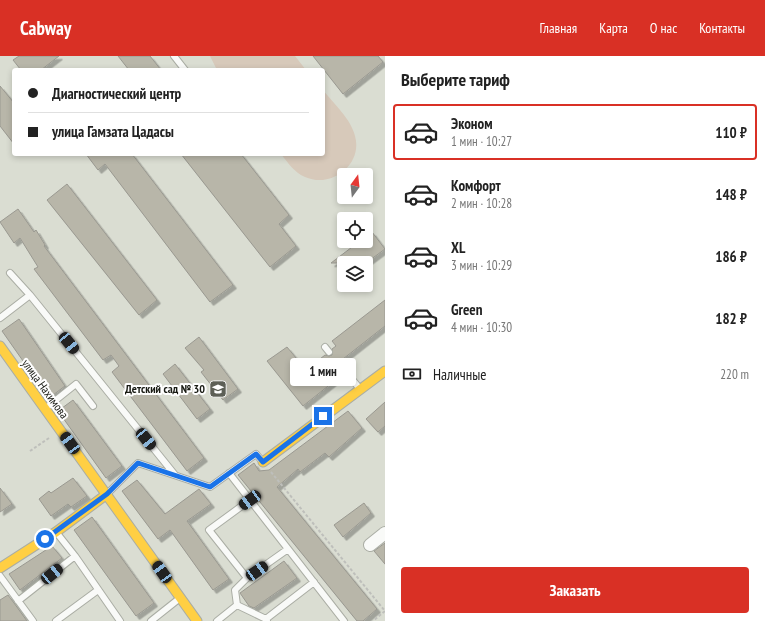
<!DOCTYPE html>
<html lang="ru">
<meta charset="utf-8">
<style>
:root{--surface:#fff;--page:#f2f2f2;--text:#222;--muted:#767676;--line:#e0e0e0;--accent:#d93025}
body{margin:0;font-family:"PT Sans Narrow",sans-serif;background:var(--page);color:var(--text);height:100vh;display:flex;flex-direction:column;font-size:15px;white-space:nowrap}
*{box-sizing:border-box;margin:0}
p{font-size:13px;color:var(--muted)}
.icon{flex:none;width:22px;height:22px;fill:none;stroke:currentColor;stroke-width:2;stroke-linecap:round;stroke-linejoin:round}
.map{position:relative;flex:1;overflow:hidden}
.details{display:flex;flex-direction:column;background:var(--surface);width:380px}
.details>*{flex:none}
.hud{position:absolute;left:12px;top:12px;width:313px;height:88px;border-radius:4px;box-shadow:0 2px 6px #0003;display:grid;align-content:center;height:88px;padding:0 16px;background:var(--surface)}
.needle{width:26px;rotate:15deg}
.buttons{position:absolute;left:337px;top:112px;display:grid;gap:8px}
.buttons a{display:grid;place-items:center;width:36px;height:36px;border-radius:4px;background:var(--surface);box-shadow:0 2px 6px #0003;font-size:20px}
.end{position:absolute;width:18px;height:18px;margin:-9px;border:5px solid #1a73e8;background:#fff;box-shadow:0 0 0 2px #fff}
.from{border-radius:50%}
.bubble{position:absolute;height:28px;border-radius:4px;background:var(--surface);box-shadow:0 2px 6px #0003;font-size:13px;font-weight:600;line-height:28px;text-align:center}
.car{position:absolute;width:12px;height:24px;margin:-12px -6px;border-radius:5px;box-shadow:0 0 3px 1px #0007;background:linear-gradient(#222 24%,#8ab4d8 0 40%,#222 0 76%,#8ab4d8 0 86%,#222 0)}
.hud b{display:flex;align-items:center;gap:14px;height:38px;font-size:15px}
.hud b+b{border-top:1px solid var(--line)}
.hud i{width:10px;height:10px;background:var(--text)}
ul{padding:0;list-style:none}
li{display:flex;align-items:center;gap:12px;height:56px;margin:0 8px 6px;padding:0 8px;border:2px solid transparent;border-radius:4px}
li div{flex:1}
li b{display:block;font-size:15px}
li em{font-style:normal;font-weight:600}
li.current{border-color:var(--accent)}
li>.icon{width:36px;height:36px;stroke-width:1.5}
h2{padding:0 16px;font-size:18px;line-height:48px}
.pay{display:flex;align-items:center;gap:10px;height:44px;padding:0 16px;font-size:15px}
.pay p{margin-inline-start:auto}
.button{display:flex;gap:8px;margin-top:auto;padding:8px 16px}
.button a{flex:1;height:46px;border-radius:4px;background:var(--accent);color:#fff;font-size:16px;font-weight:600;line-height:46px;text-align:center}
header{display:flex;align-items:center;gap:24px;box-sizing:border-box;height:56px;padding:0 20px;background:var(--accent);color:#fff}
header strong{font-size:19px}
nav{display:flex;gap:22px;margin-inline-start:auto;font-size:14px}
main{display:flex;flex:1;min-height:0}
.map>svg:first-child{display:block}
</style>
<header>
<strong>Cabway</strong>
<nav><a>Главная</a><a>Карта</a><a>О нас</a><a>Контакты</a></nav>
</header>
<main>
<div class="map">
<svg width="385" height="565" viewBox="0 0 385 565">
<defs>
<filter id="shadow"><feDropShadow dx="3.5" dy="3.5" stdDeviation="0" flood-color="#0004"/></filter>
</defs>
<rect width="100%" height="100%" fill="#daddd2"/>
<path fill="#d7c9ba" d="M210,0h85l11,14h-89z
M323,34c11,14 28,29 32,46 8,28 -23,53 -50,41 -10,-4 -17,-14 -24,-23h42z"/>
<path fill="#b8b6a9" stroke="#9a9991" filter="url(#shadow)" d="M19,0h40l-18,14h-20l-8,-10z
M118,0h32l11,14h-32z
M313,0h65l5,6 -40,32z
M0,30l14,17v41l-14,-18z
M86,98h46l101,131 -23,17 -105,-138 -7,6z
M181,98h60l48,61 -10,9 17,22 -26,21z
M67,128l90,116 -18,15 -92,-115z
M18,153l16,23 2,-2 9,15 -1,1 160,212 -17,13 -75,-99 7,-6 -8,-11 -8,5 -69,-91 4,-2 -18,-29 -6,5 -14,-21z
M372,176l13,17 -19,14h-35l29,-22h6v-5z
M385,244v26l-42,33 8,9h-8l-1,7 -39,31 -36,-45 20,-14 19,23 19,-15 4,1 3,-1v-6l4,-3 -4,-5z
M19,263l46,67 -16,12 -47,-67z
M199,281l39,52 -15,11 -22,-28 3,-2 -19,-22z
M175,308l35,45 -13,10 -34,-45z
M73,344l49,66 -16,12 -48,-67z
M385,346v24l-7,6 -12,-13z
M348,355l14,17 -33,29 -4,-4 -25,19 -2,-3 -21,18 100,122 -14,12h-6l-119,-146 16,-12 5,8 10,-1z
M73,422l14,18 -16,11 -3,-3 -17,12 -12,-17 10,-8 2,2z
M137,424l28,34 34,-25 12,15 -24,17 42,58 -16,11 -43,-60 -12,9 -36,-48z
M0,432l12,16 -12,8z
M364,447l7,10 -28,24 -9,-12z
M92,461l62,86 -18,13 -62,-86z
M385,487v21l-11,-13z
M52,490l10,12 -42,32 -11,-16z
M284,505l13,17 -43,30 -5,-2 -9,-13z
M8,539l6,8 13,18h-27v-21z"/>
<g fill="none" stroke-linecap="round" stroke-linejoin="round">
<defs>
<path id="lane" d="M174,0l11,14
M30,239l145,180
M0,262l30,-23 -20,-22
M325,291l4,5
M346,316l14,17
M46,352l30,-24 17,22
M229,417l115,148
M108,437l30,-30 72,24 46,-33 6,7
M56,476l19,24 45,65
M0,520l33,45
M247,522l-38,-48 41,-30
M18,545l57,-45
M237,549l29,14
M56,565l42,-31
M151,565l29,-23
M217,565l20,-16 -2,-15 12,-12 41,-29
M267,565l-1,-2 48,-37"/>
<path id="street" d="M370,489l15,-12"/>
<path id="slow" d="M0,290l197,275
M263,406l122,-91
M0,512l56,-36 51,-38"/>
</defs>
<use href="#lane" stroke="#aaada4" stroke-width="8"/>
<use href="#street" stroke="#aaada4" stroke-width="14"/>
<use href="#slow" stroke="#aaada4" stroke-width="11"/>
<path stroke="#bebfbb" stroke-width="2" stroke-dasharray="3 2" stroke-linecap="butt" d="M30,395l19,-13
M271,416l114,139 -12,10"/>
<use href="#lane" stroke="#f9faf8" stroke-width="6"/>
<use href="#street" stroke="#f9faf8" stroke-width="12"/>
<use href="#slow" stroke="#ffcf43" stroke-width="9"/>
</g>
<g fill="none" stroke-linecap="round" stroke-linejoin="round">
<path stroke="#1a73e8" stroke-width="5" d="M45,483l62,-45 31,-31 72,24 46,-33 7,8 60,-46"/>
</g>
<defs>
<symbol id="school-square" viewBox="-11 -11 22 22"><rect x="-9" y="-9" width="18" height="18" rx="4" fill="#5d5f56" stroke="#fff"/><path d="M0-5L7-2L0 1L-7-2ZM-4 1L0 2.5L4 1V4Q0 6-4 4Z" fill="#fff"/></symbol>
</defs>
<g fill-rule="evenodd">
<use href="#school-square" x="208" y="323" width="20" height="20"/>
</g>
<g text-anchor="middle" stroke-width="4" stroke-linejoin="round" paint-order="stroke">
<g font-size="12" fill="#191b14" stroke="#fff">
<text transform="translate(45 333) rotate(54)" y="4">улица Нахимова</text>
</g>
<g font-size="12" font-weight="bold" fill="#191b14" stroke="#fff" text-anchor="end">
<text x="205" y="337">Детский сад № 30</text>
</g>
</g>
</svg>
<div class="buttons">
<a><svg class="needle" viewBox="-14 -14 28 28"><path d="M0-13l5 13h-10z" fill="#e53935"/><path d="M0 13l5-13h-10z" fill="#767676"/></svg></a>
<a><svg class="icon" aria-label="locate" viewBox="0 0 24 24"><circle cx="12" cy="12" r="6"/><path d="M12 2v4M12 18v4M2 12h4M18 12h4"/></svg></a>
<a><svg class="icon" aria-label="layers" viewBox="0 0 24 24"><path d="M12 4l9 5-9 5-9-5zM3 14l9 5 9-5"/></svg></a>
</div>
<i class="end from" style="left:45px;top:483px"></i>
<i class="end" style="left:323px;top:360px"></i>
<div class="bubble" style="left:290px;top:302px;width:66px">1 мин</div>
<i class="car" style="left:69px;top:287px;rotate:141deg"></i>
<i class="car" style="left:146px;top:383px;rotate:141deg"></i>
<i class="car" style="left:70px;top:387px;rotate:324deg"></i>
<i class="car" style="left:250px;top:444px;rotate:234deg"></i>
<i class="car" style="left:257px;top:515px;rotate:55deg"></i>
<i class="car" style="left:162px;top:516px;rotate:325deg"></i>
<i class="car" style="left:52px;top:518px;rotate:51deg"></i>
<div class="hud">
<b><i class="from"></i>Диагностический центр</b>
<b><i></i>улица Гамзата Цадасы</b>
</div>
</div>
<section class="details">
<h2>Выберите тариф</h2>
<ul>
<li class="current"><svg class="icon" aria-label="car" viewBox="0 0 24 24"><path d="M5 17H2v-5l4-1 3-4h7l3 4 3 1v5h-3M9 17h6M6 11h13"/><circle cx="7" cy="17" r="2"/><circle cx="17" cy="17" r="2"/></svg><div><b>Эконом</b><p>1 мин · 10:27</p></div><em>110 ₽</em></li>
<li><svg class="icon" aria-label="car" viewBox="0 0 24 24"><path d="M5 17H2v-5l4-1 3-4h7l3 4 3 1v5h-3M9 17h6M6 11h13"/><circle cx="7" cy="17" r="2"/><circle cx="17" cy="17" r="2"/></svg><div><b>Комфорт</b><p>2 мин · 10:28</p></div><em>148 ₽</em></li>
<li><svg class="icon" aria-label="car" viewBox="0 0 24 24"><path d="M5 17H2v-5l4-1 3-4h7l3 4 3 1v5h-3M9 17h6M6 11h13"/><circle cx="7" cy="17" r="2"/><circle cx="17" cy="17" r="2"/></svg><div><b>XL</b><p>3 мин · 10:29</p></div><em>186 ₽</em></li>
<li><svg class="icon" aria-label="car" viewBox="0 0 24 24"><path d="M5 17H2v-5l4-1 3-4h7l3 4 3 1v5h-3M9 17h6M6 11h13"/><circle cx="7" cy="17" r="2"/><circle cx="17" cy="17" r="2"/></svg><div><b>Green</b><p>4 мин · 10:30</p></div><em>182 ₽</em></li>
</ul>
<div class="pay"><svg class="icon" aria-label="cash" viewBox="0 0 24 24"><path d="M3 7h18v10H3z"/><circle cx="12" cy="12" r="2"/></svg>Наличные<p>220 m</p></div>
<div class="button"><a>Заказать</a></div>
</section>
</main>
